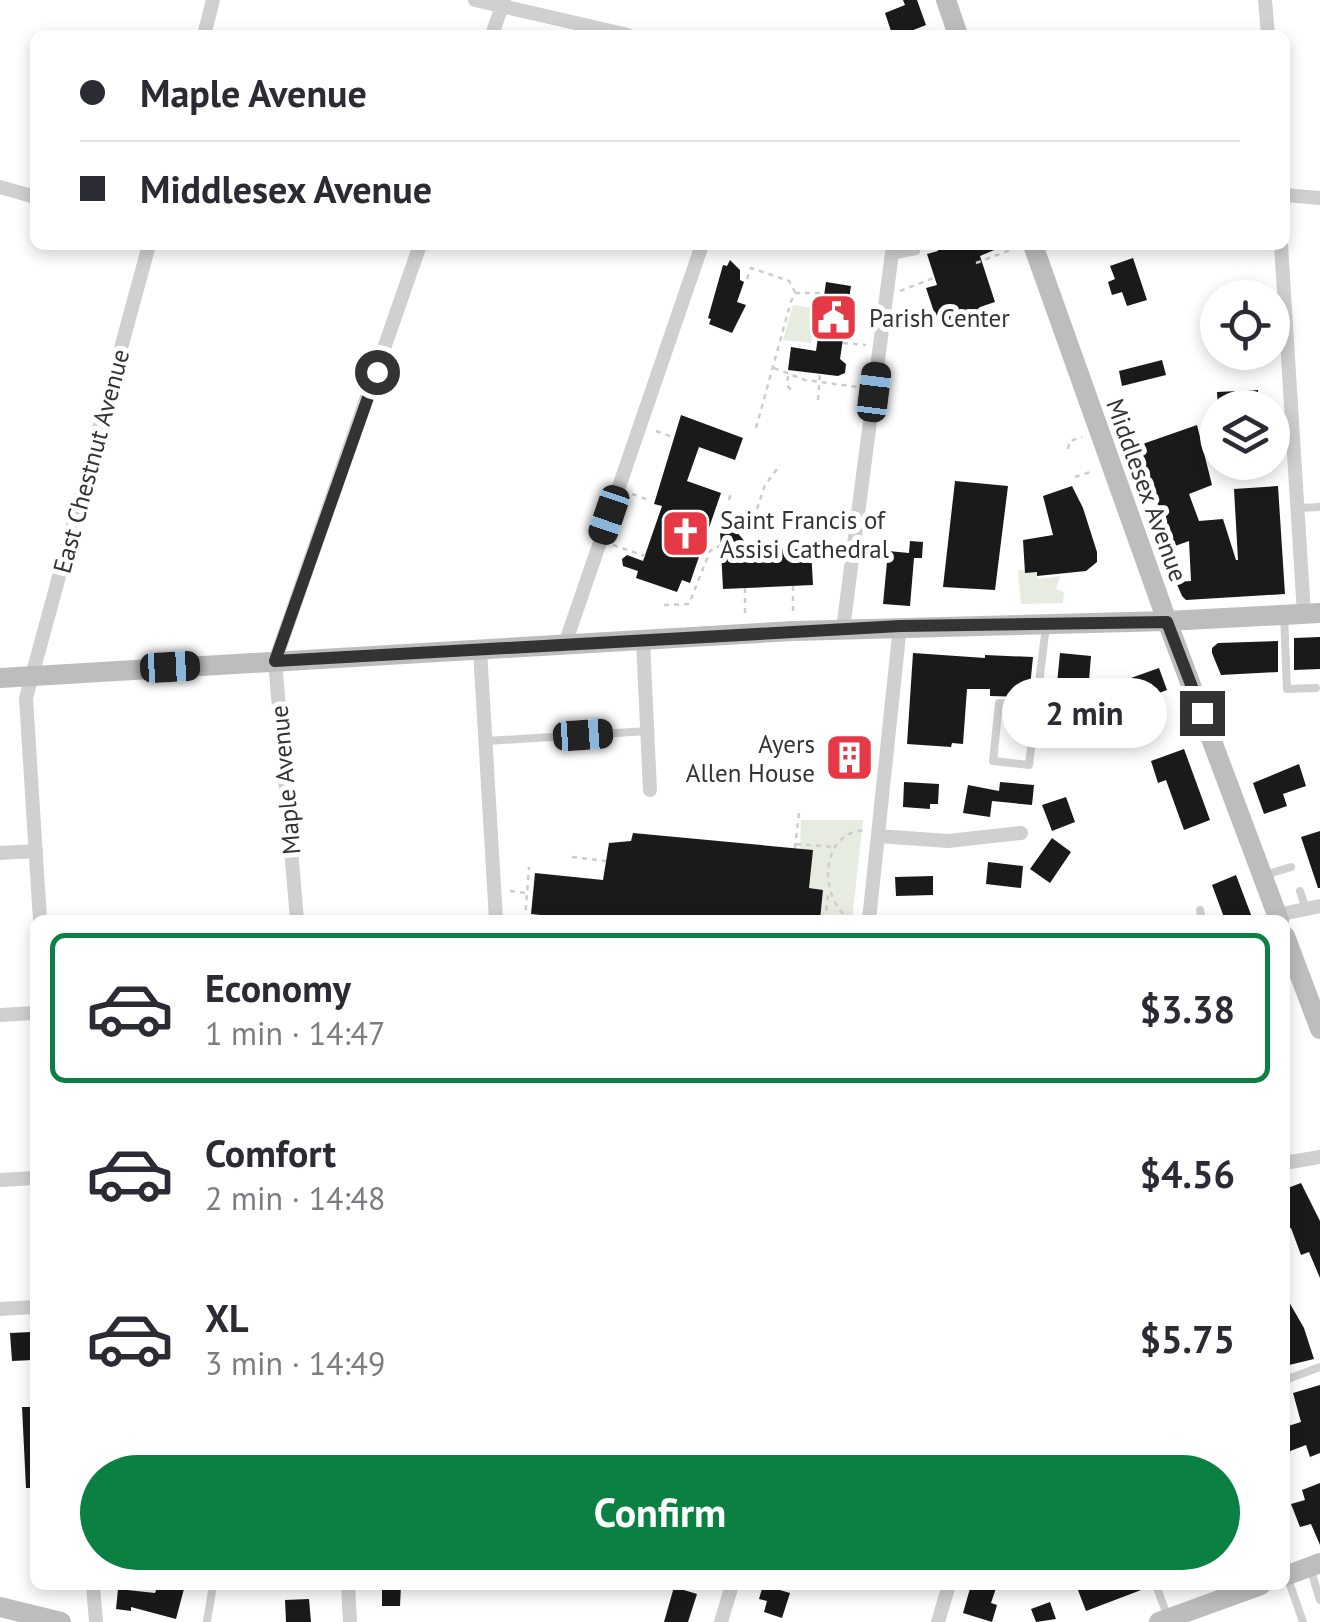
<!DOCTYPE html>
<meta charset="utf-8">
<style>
:root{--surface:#fff;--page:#f7f7f7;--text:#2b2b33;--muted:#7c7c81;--line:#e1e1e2;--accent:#0b8043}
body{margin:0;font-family:"PT Sans",sans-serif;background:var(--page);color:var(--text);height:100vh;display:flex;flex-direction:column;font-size:38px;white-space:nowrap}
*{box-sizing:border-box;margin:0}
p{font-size:32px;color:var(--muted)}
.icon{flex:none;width:55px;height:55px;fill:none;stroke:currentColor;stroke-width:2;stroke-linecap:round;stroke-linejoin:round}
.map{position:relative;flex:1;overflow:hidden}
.sheet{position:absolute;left:30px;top:915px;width:1260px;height:675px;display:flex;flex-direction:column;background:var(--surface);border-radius:15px;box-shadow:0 5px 15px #0003}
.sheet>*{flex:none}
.guide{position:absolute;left:30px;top:30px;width:1260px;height:220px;border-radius:15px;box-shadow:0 5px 15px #0003;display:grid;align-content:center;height:220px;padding:0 50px;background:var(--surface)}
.controls{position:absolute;left:1200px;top:280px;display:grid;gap:20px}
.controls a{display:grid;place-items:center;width:90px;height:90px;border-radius:50%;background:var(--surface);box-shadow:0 5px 15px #0003;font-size:50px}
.end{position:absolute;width:45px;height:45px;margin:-22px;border:12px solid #333;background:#fff;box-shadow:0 0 0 5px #fff}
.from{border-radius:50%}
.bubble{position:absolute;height:70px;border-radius:35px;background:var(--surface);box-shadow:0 5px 15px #0003;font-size:32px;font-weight:600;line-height:70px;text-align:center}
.car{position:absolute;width:30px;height:60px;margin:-30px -15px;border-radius:12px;box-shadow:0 0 8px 2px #0007;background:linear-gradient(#222 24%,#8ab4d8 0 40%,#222 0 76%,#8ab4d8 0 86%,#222 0)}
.guide b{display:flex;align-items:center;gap:35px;height:95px;font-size:38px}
.guide b+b{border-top:2px solid var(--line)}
.guide i{width:25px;height:25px;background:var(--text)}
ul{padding:18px 0 0;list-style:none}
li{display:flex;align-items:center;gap:30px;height:150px;margin:0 20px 15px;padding:0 30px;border:5px solid transparent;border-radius:15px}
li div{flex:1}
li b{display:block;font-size:38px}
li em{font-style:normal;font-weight:600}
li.selected{border-color:var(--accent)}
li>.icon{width:90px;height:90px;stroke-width:1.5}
.button{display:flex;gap:20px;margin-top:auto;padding:20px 50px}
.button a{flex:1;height:115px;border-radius:60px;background:var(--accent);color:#fff;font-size:40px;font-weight:600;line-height:115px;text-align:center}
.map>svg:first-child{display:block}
</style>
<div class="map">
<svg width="1320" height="1622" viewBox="0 0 1320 1622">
<rect width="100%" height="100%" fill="#fff"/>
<path fill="#e6ecdf" d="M793,305l23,3 -5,35 -28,-3z
M1018,570l19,2v7l23,-3 -4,13 8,3 -1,11 -42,1z
M801,820h62l-11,100h-32l3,-30 -14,-2 -9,-39z"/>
<path fill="#1a1a1a" d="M903,0h14l9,25 -25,10 -10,-4 -6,-18 20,-8z
M936,245h70l-26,11 15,46 -12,4 4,13 -31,11 -4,-11 -14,5 -12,-36 11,-3 -10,-31 11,-3z
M1133,258l14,42 -20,6 -5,-14 -10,3 -4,-13 7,-3 -5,-13z
M730,260l10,10v10l4,2 -7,20 9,3 -14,28 -23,-9 2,-5 -3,-1 15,-53 4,1z
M826,282l25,4 -11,73 6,5 -1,9 -7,3 -50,-6 3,-23 25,4z
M1162,360l4,15 -44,11 -3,-15z
M1258,390l1,18h-41l-1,-16z
M681,415l62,23 -8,22 -36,-13 -12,34 34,12 -31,90 -8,-3 -5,12 -41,-14 2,-7 -15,-5 -1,-7 5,-4 16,6 19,-55 -8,-2z
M1197,425l15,60 -23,9 10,27 24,-2 13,41h2l-4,-71 44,-3 7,108 -99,6 -4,-4 -6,-14 15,-1 -2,-40 -14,5 -41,-99z
M955,481l53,5 -13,104 -52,-3z
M1072,486l11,22 14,44v10l-11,9 -49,5v-4l-12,1 -2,-33 30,-5 -10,-39z
M719,511l33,39 59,-1 2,36 -90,4z
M910,541l13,1 -1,16h-8l-4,48 -27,-2 5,-53 21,2z
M1320,637v32l-26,1v-32z
M1278,641v31l-57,3 -9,-22v-5l6,-5z
M913,653l72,5v-3l48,2 -4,40 -39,-1v-7h-23l-4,55 -11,-1 -1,4 -44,-3z
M1060,653l31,3 -4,50 -32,-2z
M1159,668l8,22 -40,15 7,21 -19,7 -12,-36 28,-10 -3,-8z
M844,744l14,1 -3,27h-13z
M1184,749l26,71 -26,10 -18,-50 -8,3 -7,-22z
M1299,764l7,22 -23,8 4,12 -23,8 -11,-31z
M904,782l35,2 -1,20h-8v5l-27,-2z
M1000,782l34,3 -2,20 -40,-4 -2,16 -27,-4 5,-28 31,6z
M1066,797l9,25 -23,9 -10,-26z
M1320,831v57h-2l-17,-51z
M633,833l180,17 -4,38 14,2 -3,30h-232l-57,-6 4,-41 68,7 6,-37 22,-2z
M1052,838l19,14 -21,31 -20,-14z
M988,862l35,4 -2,22 -35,-4z
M1236,875l17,45h-28l-13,-35z
M933,876v19l-37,1 -1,-19z
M1301,1183l19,38v57l-11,-26 -8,3 -10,-27 -6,1v-40z
M1285,1295l19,33 10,31 -29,7z
M31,1332l2,28 -21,1 -2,-28z
M1320,1385v68l-10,4 -4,-12 -21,8v-26l16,-5 -8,-29z
M22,1407h13v81h-9z
M1320,1483v62l-9,-21 -11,3 -9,-23 14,-4 -3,-10z
M158,1585h27l-9,34 -45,-12v4l-15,-2 2,-20 37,4z
M382,1585h19l-1,21h-18z
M763,1585h11l-1,3 17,5 -8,25 -18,-6 3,-11 -8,-2z
M971,1585h26l-6,18 6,2 -5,17 -29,-9z
M1076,1585h73v2l-63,24z
M674,1587l23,7 -9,28h-24z
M309,1599l2,23h-25l-1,-22z
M1050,1602l6,17 -20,3 -5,-13z"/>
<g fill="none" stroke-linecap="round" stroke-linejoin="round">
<path stroke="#cdcdcd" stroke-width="2.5" stroke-dasharray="5 5" stroke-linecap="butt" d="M976,263l37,-14
M747,279l4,-11 38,13 6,11
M900,291l36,-14
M843,343l23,2
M774,368l31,12 53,7
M788,376l-1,9 4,5
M818,400l2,-26
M756,428l35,-127 5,-8h29
M656,431l17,6
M1068,449l2,-8 12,-4
M1075,477l18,-6
M632,494l17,6
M729,500l2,-8
M757,509l8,-24 15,-20
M613,545l32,11
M793,586v29
M745,588v29
M664,605l25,-1 21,-53 19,-10
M796,844l38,3
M795,848l4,-35
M572,857l34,4
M510,891l17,2
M525,920l4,-53
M825,920l3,-26
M851,920c-33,-21 -32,-88 14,-90"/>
<path stroke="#d0d0d0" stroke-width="8" d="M891,256l25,-5
M1298,508l22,-1
M1284,615l3,74 29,-1
M1035,706l-36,-3 -6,58 36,4 17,-139
M486,741l162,-10
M1262,876l29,-9
M1300,891l6,18
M1200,910l2,10
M1285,1380l35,-13
M1311,1571l9,29
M1287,1576l16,46
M1156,1585l12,33
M207,1621l6,-36"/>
<path stroke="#d0d0d0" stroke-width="14" d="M475,0l153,35
M1265,0l3,35
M204,35l9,-35
M492,35l12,-35
M0,187l35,10
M1285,195l35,3
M1281,245l23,369
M843,629l50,-384
M643,641l7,149
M565,644l137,-399
M480,650l16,270
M878,836l70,5 73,-8
M0,853l36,-2
M1277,915l43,-9
M40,920l-14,-222 123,-453
M297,920l-22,-259 145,-416
M869,920l31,-294
M0,1015l35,-2
M1285,1163l35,-6
M0,1180l35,-2
M0,1309l35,-2
M93,1585l3,37
M348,1585l2,37
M721,1622l11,-37
M938,1622l11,-37"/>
<path stroke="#bdbdbd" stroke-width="20" d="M946,0l12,35
M1033,245l134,376 112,299
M0,678l793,-47 374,-10 153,-8
M1285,936l35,93
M1285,1576l35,-13
M0,1607l61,15
M1159,1622l102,-37"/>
</g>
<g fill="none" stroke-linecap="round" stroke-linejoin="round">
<path stroke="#333" stroke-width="12" d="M377,372l-102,289 625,-35 267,-4 35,91"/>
</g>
<defs>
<symbol id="civic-square" viewBox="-11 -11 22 22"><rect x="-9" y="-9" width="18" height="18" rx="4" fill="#e63946" stroke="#fff"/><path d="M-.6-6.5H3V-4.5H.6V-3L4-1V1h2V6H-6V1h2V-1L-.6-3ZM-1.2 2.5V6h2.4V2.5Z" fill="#fff"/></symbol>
<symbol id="church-square" viewBox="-11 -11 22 22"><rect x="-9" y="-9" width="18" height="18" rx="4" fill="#e63946" stroke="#fff"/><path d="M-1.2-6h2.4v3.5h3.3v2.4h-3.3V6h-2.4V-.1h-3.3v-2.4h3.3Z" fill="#fff"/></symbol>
<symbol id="building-square" viewBox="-11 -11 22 22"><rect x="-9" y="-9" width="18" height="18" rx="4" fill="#e63946" stroke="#fff"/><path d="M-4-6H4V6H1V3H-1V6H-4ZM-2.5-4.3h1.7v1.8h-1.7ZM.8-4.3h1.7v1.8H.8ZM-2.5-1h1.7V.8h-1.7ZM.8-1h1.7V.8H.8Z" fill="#fff"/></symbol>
</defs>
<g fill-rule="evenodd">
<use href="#civic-square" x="806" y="290" width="55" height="55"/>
<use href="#church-square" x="658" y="506" width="55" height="55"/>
<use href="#building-square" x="822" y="730" width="55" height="55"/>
</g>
<g text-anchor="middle" stroke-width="10" stroke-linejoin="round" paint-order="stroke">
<g font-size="25" fill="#333" stroke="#fff" text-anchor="start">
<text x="869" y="327">Parish Center</text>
<text x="720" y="529">Saint Francis of<tspan x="720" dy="29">Assisi Cathedral</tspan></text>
<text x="815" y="753" text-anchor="end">Ayers<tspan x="815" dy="29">Allen House</tspan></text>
</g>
<g font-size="25" fill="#333" stroke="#fff">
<text transform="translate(91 461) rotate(-75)" y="9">East Chestnut Avenue</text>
<text transform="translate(1147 490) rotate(70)" y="9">Middlesex Avenue</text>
<text transform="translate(285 780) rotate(-95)" y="9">Maple Avenue</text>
</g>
</g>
</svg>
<div class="controls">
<a><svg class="icon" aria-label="locate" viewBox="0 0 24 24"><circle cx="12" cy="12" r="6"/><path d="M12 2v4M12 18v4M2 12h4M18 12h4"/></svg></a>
<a><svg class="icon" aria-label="layers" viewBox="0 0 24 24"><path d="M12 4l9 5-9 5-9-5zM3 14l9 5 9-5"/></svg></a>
</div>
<i class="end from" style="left:377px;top:372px"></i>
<i class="end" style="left:1202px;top:713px"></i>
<div class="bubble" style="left:1002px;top:678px;width:165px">2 min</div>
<i class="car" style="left:874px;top:392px;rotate:7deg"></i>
<i class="car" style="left:609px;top:515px;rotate:199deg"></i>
<i class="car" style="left:170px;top:667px;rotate:87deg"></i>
<i class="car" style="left:583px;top:735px;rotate:86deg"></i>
<div class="guide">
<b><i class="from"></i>Maple Avenue</b>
<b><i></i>Middlesex Avenue</b>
</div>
<section class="sheet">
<ul>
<li class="selected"><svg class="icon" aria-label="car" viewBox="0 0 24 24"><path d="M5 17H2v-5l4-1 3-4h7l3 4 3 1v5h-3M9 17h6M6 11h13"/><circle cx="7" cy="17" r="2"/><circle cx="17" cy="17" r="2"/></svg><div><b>Economy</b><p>1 min · 14:47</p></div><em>$3.38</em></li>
<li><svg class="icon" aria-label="car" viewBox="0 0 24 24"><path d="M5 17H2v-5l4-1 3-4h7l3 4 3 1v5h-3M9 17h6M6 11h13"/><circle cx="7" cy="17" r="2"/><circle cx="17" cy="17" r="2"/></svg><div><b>Comfort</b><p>2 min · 14:48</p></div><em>$4.56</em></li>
<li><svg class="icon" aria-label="car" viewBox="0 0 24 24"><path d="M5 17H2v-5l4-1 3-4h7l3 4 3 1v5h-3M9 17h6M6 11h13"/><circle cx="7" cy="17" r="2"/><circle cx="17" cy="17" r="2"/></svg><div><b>XL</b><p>3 min · 14:49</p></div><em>$5.75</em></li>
</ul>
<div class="button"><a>Confirm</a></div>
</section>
</div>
